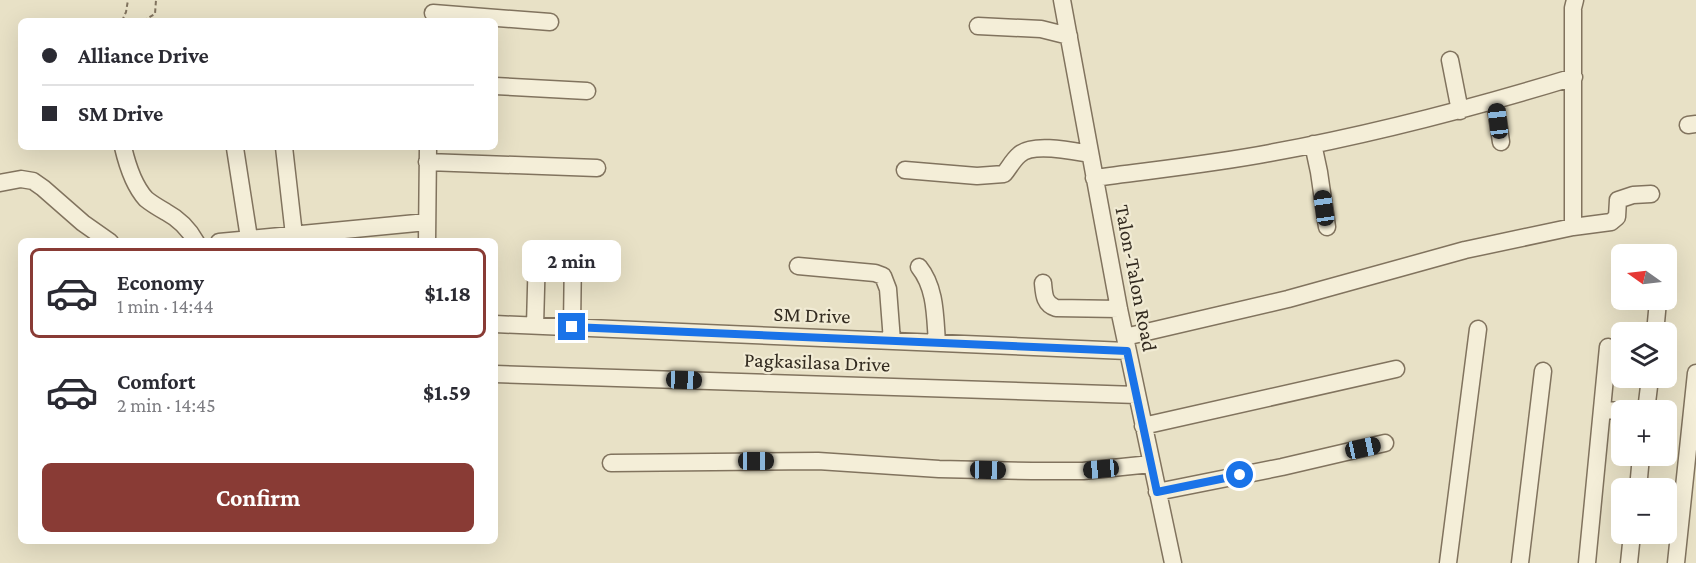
<!DOCTYPE html>
<meta charset="utf-8">
<style>
:root{--surface:#fff;--page:#f7f7f7;--text:#2b2b33;--muted:#7c7c81;--line:#e1e1e2;--accent:#893b35}
body{margin:0;font-family:"Crimson Pro",serif;background:var(--page);color:var(--text);height:100vh;display:flex;flex-direction:column;font-size:22px;white-space:nowrap}
*{box-sizing:border-box;margin:0}
p{font-size:20px;color:var(--muted)}
.icon{flex:none;width:33px;height:33px;fill:none;stroke:currentColor;stroke-width:2;stroke-linecap:round;stroke-linejoin:round}
.map{position:relative;flex:1;overflow:hidden}
.details{position:absolute;left:18px;top:238px;width:480px;height:306px;display:flex;flex-direction:column;background:var(--surface);border-radius:9px;box-shadow:0 6px 24px #0002}
.details>*{flex:none}
.top-card{position:absolute;left:18px;top:18px;width:480px;height:132px;border-radius:9px;box-shadow:0 6px 24px #0002;display:grid;align-content:center;height:132px;padding:0 24px;background:var(--surface)}
.needle{width:39px;rotate:284deg}
.fabs{position:absolute;left:1611px;top:244px;display:grid;gap:12px}
.fabs a{display:grid;place-items:center;width:66px;height:66px;border-radius:9px;background:var(--surface);box-shadow:0 6px 24px #0002;font-size:30px}
.end{position:absolute;width:27px;height:27px;margin:-14px;border:8px solid #1a73e8;background:#fff;box-shadow:0 0 0 3px #fff}
.from{border-radius:50%}
.bubble{position:absolute;height:42px;border-radius:9px;background:var(--surface);box-shadow:0 6px 24px #0002;font-size:20px;font-weight:700;line-height:42px;text-align:center}
.car{position:absolute;width:18px;height:36px;margin:-18px -9px;border-radius:8px;box-shadow:0 0 4px 2px #0007;background:linear-gradient(#222 24%,#8ab4d8 0 40%,#222 0 76%,#8ab4d8 0 86%,#222 0)}
.top-card b{display:flex;align-items:center;gap:21px;height:57px;font-size:22px}
.top-card b+b{border-top:2px solid var(--line)}
.top-card i{width:15px;height:15px;background:var(--text)}
ul{padding:10px 0 0;list-style:none}
li{display:flex;align-items:center;gap:18px;height:90px;margin:0 12px 9px;padding:0 12px;border:3px solid transparent;border-radius:9px}
li div{flex:1}
li b{display:block;font-size:22px}
li em{font-style:normal;font-weight:700}
li.on{border-color:var(--accent)}
li>.icon{width:54px;height:54px;stroke-width:1.5}
.action{display:flex;gap:12px;margin-top:auto;padding:12px 24px}
.action a{flex:1;height:69px;border-radius:9px;background:var(--accent);color:#fff;font-size:24px;font-weight:700;line-height:69px;text-align:center}
.map>svg:first-child{display:block}
</style>
<div class="map">
<svg width="1696" height="563" viewBox="0 0 1696 563">
<rect width="100%" height="100%" fill="#e8e1c6"/>
<g fill="none" stroke-linecap="round" stroke-linejoin="round">
<defs>
<path id="minor" d="M1062,0l57,309 54,254
M433,13l117,9
M978,26l63,3 28,7
M1450,60l10,51
M495,86l92,5
M1495,101l6,41
M1688,125l8,-1
M1313,144l6,28 8,55
M123,147c4,17 11,39 23,52 6,5 13,9 20,13 13,7 23,17 30,30
M284,147l10,88
M235,148l14,90
M427,162l170,6
M905,170l72,6 27,-2c5,-6 9,-14 15,-19 13,-13 54,-4 71,-1
M1094,178c59,-8 118,-14 176,-25 103,-19 203,-45 304,-76
M0,183l21,-4 12,2 10,7 40,35 27,19
M1573,227v-219l2,-8
M219,242l208,-20
M427,242l1,-95
M798,266l77,7 8,3 5,13 4,52
M919,267c17,21 16,50 18,76
M1043,283c1,11 1,21 13,25l63,1
M495,324l632,27
M535,326l2,-74 36,1 -1,74
M1655,333l3,-32
M1125,337l163,-38 177,-49 108,-23 38,-5 6,-5 1,-17 15,-5 18,-1
M495,374l642,21
M1602,410l20,1
M1646,411l4,-33
M1143,426l253,-57
M611,463l207,-2 121,8 93,2h51l68,-7
M1638,489l3,-33
M1157,492l125,-25 103,-24
M1448,563l30,-234
M1520,563l23,-192
M1587,563l21,-216
M1629,563l3,-29
M1676,563l20,-190"/>
</defs>
<use href="#minor" stroke="#81735e" stroke-width="19"/>
<path stroke="#81735e" stroke-width="2" stroke-dasharray="4.5 3" stroke-linecap="butt" d="M122,21l4,-9 2,-12
M143,21l12,-7 1,-14"/>
<use href="#minor" stroke="#f4eed8" stroke-width="16"/>
</g>
<g fill="none" stroke-linecap="round" stroke-linejoin="round">
<path stroke="#1a73e8" stroke-width="8" d="M572,327l555,24 30,141 83,-17"/>
</g>
<g text-anchor="middle" stroke-width="4.5" stroke-linejoin="round" paint-order="stroke">
<g font-size="21" fill="#332b20" stroke="#f1ebd4">
<text transform="translate(1136 278) rotate(79)" y="7">Talon-Talon Road</text>
<text transform="translate(812 315) rotate(2)" y="7">SM Drive</text>
<text transform="translate(817 362) rotate(2)" y="7">Pagkasilasa Drive</text>
</g>
</g>
</svg>
<div class="fabs">
<a><svg class="needle" viewBox="-14 -14 28 28"><path d="M0-13l5 13h-10z" fill="#e53935"/><path d="M0 13l5-13h-10z" fill="#7c7c81"/></svg></a>
<a><svg class="icon" aria-label="layers" viewBox="0 0 24 24"><path d="M12 4l9 5-9 5-9-5zM3 14l9 5 9-5"/></svg></a>
<a>+</a>
<a>−</a>
</div>
<i class="end from" style="left:1240px;top:475px"></i>
<i class="end" style="left:572px;top:327px"></i>
<div class="bubble" style="left:522px;top:240px;width:99px">2 min</div>
<i class="car" style="left:1498px;top:121px;rotate:353deg"></i>
<i class="car" style="left:1324px;top:208px;rotate:352deg"></i>
<i class="car" style="left:684px;top:380px;rotate:92deg"></i>
<i class="car" style="left:1363px;top:448px;rotate:78deg"></i>
<i class="car" style="left:756px;top:461px;rotate:90deg"></i>
<i class="car" style="left:1101px;top:469px;rotate:265deg"></i>
<i class="car" style="left:988px;top:470px;rotate:91deg"></i>
<div class="top-card">
<b><i class="from"></i>Alliance Drive</b>
<b><i></i>SM Drive</b>
</div>
<section class="details">
<ul>
<li class="on"><svg class="icon" aria-label="car" viewBox="0 0 24 24"><path d="M5 17H2v-5l4-1 3-4h7l3 4 3 1v5h-3M9 17h6M6 11h13"/><circle cx="7" cy="17" r="2"/><circle cx="17" cy="17" r="2"/></svg><div><b>Economy</b><p>1 min · 14:44</p></div><em>$1.18</em></li>
<li><svg class="icon" aria-label="car" viewBox="0 0 24 24"><path d="M5 17H2v-5l4-1 3-4h7l3 4 3 1v5h-3M9 17h6M6 11h13"/><circle cx="7" cy="17" r="2"/><circle cx="17" cy="17" r="2"/></svg><div><b>Comfort</b><p>2 min · 14:45</p></div><em>$1.59</em></li>
</ul>
<div class="action"><a>Confirm</a></div>
</section>
</div>
